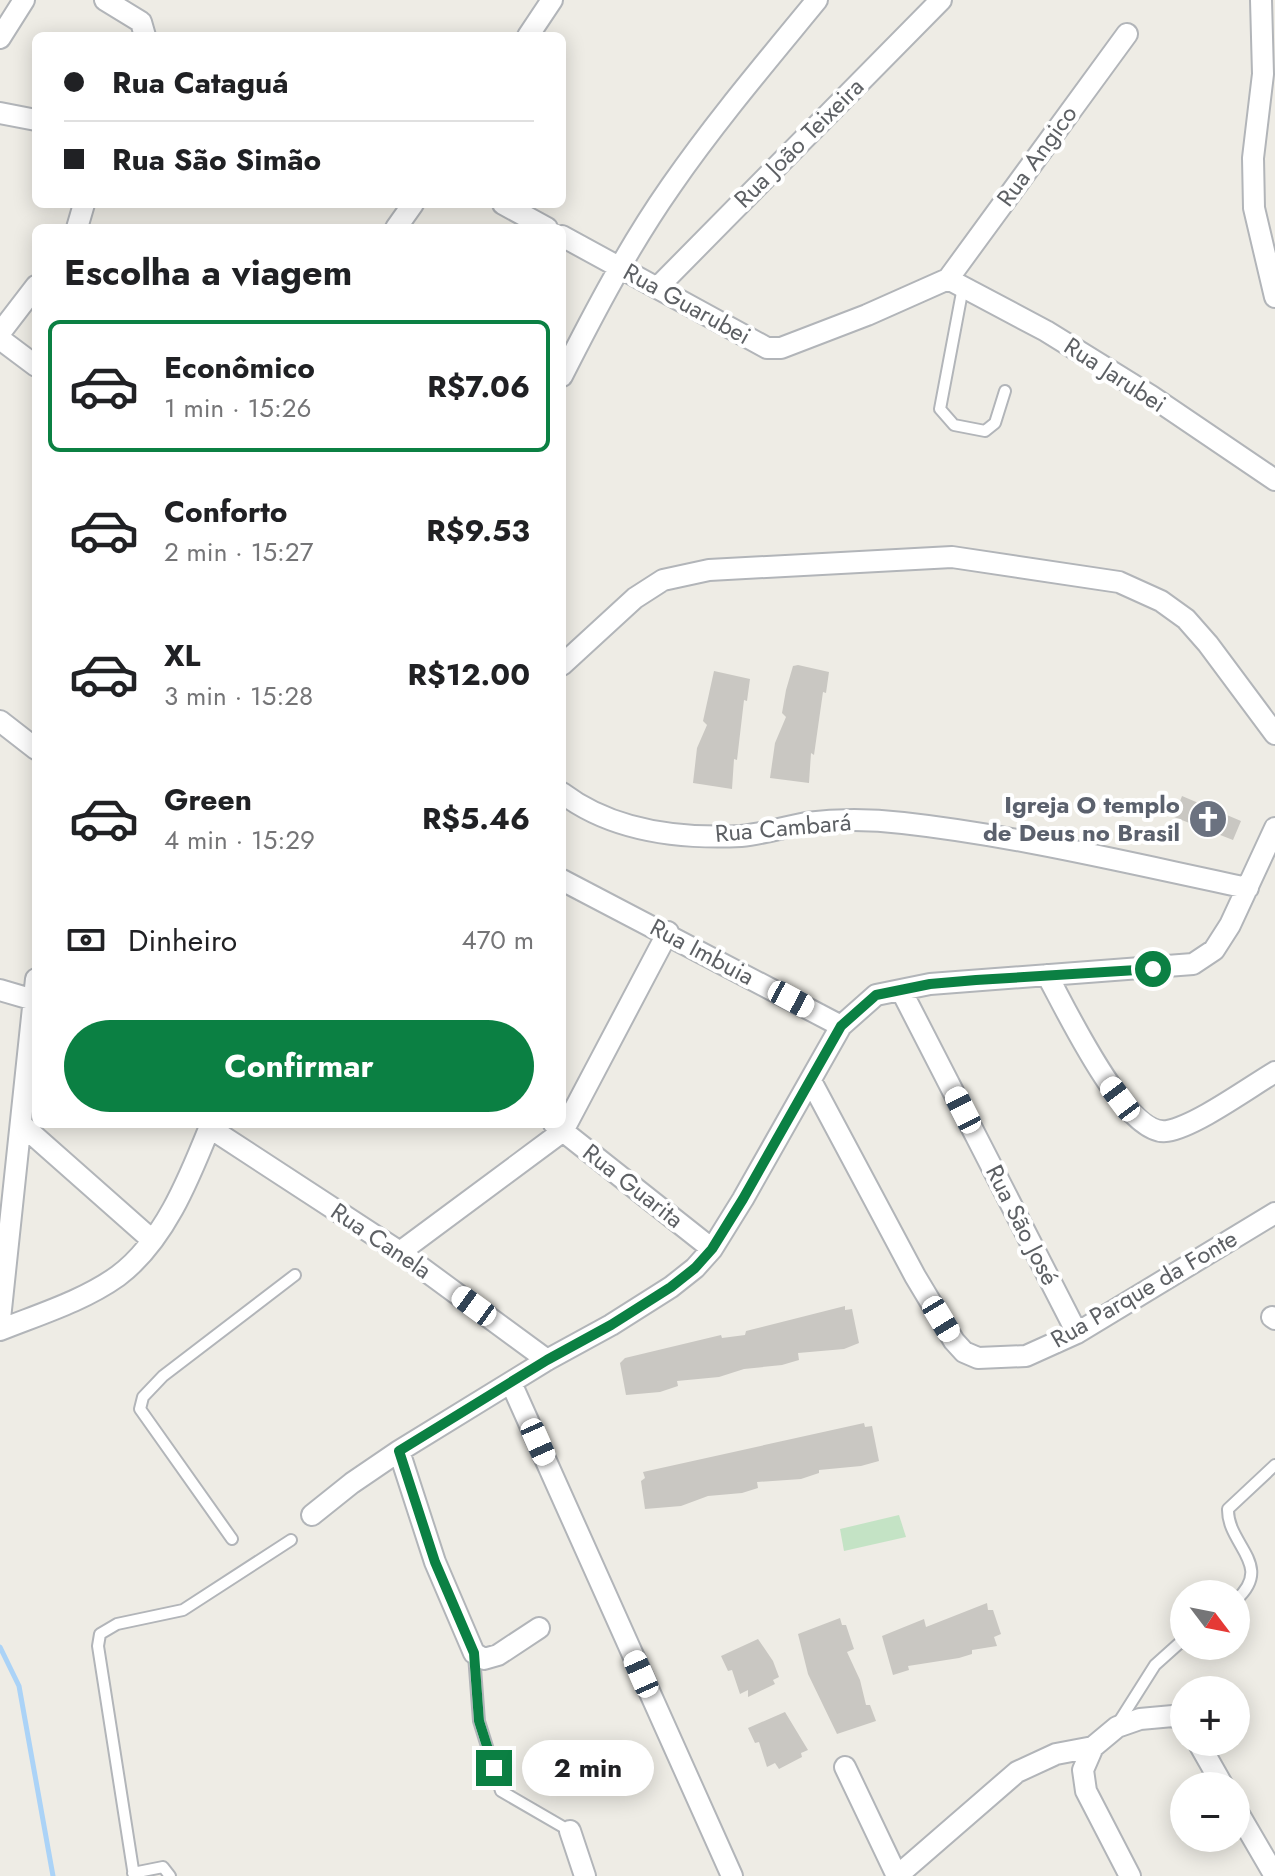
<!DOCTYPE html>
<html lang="pt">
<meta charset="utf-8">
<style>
:root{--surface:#fff;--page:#f6f6f6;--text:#202124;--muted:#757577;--line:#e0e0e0;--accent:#0b8043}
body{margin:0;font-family:Jost,sans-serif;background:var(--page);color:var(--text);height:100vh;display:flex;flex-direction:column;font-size:30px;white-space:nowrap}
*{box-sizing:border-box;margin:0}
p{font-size:26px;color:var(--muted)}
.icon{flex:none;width:44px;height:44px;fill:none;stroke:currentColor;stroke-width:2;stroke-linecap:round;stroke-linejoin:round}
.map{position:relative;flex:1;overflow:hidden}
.sheet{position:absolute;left:32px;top:224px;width:534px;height:904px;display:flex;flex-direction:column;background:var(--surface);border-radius:12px;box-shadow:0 4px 20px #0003}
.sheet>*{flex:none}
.banner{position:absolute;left:32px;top:32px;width:534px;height:176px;border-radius:12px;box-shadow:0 4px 20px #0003;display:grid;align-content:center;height:176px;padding:0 32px;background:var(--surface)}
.needle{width:52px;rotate:122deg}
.buttons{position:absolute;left:1170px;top:1580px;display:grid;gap:16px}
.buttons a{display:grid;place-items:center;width:80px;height:80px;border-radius:50%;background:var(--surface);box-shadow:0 4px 20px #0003;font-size:40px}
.end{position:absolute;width:36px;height:36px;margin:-18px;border:10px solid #0b8043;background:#fff;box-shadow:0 0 0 4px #fff}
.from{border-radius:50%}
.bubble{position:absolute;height:56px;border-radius:28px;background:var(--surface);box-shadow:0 4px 20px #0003;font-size:26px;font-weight:700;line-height:56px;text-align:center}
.car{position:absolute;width:24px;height:48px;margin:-24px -12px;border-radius:10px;box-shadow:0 0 6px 2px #0007;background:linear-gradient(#fff 24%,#345 0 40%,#fff 0 76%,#345 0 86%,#fff 0)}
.banner b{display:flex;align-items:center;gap:28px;height:76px;font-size:30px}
.banner b+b{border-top:2px solid var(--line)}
.banner i{width:20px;height:20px;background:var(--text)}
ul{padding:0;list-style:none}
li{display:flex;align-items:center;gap:24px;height:132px;margin:0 16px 12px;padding:0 16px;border:4px solid transparent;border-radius:12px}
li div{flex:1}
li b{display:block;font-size:30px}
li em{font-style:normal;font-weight:700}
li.active{border-color:var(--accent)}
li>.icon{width:72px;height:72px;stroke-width:1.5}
h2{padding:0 32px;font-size:36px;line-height:96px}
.pay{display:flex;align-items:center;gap:20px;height:88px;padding:0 32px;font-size:30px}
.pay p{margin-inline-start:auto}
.button{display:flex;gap:16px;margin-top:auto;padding:16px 32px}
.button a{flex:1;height:92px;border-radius:48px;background:var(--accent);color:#fff;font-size:32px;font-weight:700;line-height:92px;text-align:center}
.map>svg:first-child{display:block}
</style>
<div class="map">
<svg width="1275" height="1876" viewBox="0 0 1275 1876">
<rect width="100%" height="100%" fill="#eeece5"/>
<path fill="#c4e3c5" d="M899,1515l7,22 -62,14 -4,-22z"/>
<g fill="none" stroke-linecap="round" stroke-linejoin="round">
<path stroke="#abd3f7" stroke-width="5" d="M0,1647l19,39 34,190"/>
</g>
<path fill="#c9c7c2" d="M798,665l31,7 -3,21 -3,-1 -9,63 -3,-2 -2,30 -39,-5 5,-35 11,-26 -4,-4 4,-23 7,-24z
M714,671l36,8 -3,22 -3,-1 -7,60 -3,-1 -2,30 -39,-6 4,-35 10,-23 -4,-4z
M1182,796l59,25 -8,19 -59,-23z
M845,1306v4l7,-1 7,34 -15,6 -46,4 1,7 -17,5 -38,4 -25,8 -42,4 1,5 -18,6 -34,3 -6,-32 5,-5 96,-23 1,3 23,-3 1,-4z
M864,1423l1,4 7,-1 7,35 -18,5 -42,4v3l-18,6 -44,3 1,6 -16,5 -34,3 -27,10 -36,3 -4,-28 4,-3 -2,-6z
M987,1603l1,7h5l8,24 -7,3 3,9 -25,4v4l-13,4 -51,8 1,4 -16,5 -11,-39 42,-17 2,8z
M840,1618l2,7h4l8,24 -7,3 13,28 6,25h4l6,16 -39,13 -29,-60 -10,-40z
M758,1639l15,22 6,16 -6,3 2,4 -27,13v-7l-8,4 -8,-24 -4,1 -7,-15z
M785,1712l23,38 -7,3 1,4 -23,12 -4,-6 -8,4 -8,-25 -4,1 -7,-15z"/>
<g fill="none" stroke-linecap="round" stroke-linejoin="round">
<defs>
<path id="lane" d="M963,287l-23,122 14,16 31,6 10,-8 10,-32
M232,1539l-92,-130 3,-12 20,-21 132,-101
M1236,1600c39,-35 -9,-55 -8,-91l47,-44
M474,1655l5,66 22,70 69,40
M1117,1725l38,-60 29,-26
M133,1873l30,-6 7,9
M134,1876l-36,-230 2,-12 17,-10 66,-14 108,-70"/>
<path id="street" d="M105,0l36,22 4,14
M1261,0l2,74 -10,84 1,50 21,89
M528,36l24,-36
M0,38l24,-38
M0,113l36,7
M503,204l44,24
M77,228l7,-24
M396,228l17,-24
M562,236l205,112h14l86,-33 81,-36
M948,279l98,52 105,65 124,84
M948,279l179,-245
M658,287l283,-287
M0,333l36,-47
M0,339l36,27
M562,376c33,-65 67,-130 109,-190 45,-65 96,-125 146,-186
M562,665l73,-67 28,-18 46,-10 243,-13 167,25 42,19 25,18 22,25 67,90
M0,721l36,28
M562,793c50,38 117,46 179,43 22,-2 43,-9 65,-13 32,-4 64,-4 97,0 116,13 230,41 345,65
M562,880l279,146
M1047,975c18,32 79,163 120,156 29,-5 81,-43 108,-59
M0,990l34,10
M901,990l176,343
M811,1081l104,195 39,65 10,11 14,6 48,-2 51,-23 198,-120
M554,1124l158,125
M22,1125l130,115
M210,1128l190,124 147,108
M400,1252l163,-121 105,-199
M1272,1317l3,2
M0,1319l36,-340
M0,1330c40,-16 83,-29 118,-54 47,-35 72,-100 93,-152
M512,1385l220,491
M399,1451l36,111 39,91 10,6 14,-4 41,-27
M312,1515l40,-32 47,-32 148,-91 64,-35 60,-38 24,-19 17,-19 31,-50 98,-173 35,-31 54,-11 263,-20 21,-14 16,-25 45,-97
M1198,1742l25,44
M1093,1747l-10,23 3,21 44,85
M845,1767l52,109
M1236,1809l39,67
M570,1831l15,45
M897,1876l120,-104 39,-18 37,-7 24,-20 23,-8 33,-3 11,5"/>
</defs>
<use href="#lane" stroke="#b2b5b9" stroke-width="14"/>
<use href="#street" stroke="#b2b5b9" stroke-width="24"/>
<use href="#lane" stroke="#fff" stroke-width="10"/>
<use href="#street" stroke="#fff" stroke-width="20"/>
</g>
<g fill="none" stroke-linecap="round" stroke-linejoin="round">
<path stroke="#0b8043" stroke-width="10" d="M494,1768l-15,-47 -5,-68 -39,-91 -36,-111 148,-91 64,-35 60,-38 24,-19 17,-19 31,-50 98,-173 35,-31 54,-11 46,-4 177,-11"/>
</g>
<defs>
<symbol id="church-disc" viewBox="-11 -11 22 22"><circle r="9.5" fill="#6b7280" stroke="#fff"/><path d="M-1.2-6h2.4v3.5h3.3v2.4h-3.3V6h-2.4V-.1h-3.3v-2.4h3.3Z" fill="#fff"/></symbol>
</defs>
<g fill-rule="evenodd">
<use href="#church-disc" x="1186" y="797" width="44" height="44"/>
</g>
<g text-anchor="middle" stroke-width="8" stroke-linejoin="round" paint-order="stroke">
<g font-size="24" fill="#5d6064" stroke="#fff">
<text transform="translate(799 143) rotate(-45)" y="8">Rua João Teixeira</text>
<text transform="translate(1037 156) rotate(-54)" y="8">Rua Angico</text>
<text transform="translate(687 304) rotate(29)" y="8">Rua Guarubei</text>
<text transform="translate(1115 375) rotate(33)" y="8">Rua Jarubei</text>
<text transform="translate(783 828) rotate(-5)" y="8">Rua Cambará</text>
<text transform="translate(702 952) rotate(28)" y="8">Rua Imbuia</text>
<text transform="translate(633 1186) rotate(38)" y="8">Rua Guarita</text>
<text transform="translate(1022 1225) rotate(63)" y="8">Rua São José</text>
<text transform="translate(381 1241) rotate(34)" y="8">Rua Canela</text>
<text transform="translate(1144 1289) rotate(-30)" y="8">Rua Parque da Fonte</text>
</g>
<g font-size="24" font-weight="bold" fill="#5b616d" stroke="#fff" text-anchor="end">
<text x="1180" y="813">Igreja O templo<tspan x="1180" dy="28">de Deus no Brasil</tspan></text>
</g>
</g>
</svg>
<div class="buttons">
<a><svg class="needle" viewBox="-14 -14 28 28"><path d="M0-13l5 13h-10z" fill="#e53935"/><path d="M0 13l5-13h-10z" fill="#757577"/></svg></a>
<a>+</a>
<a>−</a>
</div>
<i class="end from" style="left:1153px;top:969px"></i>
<i class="end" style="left:494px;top:1768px"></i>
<div class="bubble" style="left:522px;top:1740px;width:132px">2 min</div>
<i class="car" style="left:791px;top:999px;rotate:118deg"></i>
<i class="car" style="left:1120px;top:1099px;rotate:323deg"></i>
<i class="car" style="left:963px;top:1110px;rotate:333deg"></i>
<i class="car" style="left:474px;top:1306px;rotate:306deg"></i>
<i class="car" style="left:941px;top:1319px;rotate:149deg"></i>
<i class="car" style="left:538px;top:1442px;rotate:156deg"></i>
<i class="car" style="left:641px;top:1674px;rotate:336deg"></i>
<div class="banner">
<b><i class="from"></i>Rua Cataguá</b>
<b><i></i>Rua São Simão</b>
</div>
<section class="sheet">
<h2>Escolha a viagem</h2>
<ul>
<li class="active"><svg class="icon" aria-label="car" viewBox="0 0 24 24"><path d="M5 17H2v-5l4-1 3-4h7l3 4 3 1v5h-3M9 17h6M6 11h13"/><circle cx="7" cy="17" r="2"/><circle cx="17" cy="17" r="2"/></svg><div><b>Econômico</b><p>1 min · 15:26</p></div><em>R$7.06</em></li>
<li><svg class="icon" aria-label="car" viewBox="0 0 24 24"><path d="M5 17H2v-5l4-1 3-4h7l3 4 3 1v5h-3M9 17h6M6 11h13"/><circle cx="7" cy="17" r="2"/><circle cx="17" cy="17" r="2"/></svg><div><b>Conforto</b><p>2 min · 15:27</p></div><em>R$9.53</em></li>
<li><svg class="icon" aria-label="car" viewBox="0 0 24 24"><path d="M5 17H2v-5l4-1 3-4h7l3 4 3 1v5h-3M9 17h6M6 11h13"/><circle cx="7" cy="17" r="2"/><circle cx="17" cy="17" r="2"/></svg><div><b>XL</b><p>3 min · 15:28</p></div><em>R$12.00</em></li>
<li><svg class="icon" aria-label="car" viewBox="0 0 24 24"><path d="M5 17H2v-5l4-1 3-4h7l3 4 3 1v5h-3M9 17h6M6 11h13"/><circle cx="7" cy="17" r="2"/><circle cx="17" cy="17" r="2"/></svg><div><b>Green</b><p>4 min · 15:29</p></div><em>R$5.46</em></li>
</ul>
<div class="pay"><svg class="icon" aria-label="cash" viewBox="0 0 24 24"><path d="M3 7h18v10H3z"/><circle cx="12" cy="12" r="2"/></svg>Dinheiro<p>470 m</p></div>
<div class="button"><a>Confirmar</a></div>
</section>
</div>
